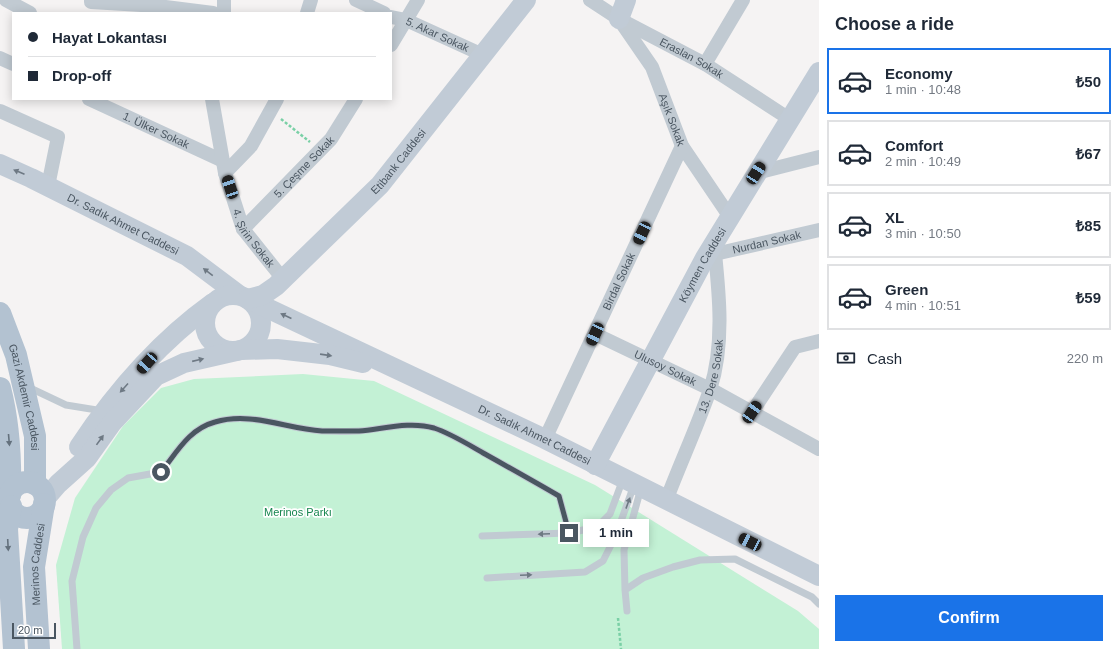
<!DOCTYPE html>
<meta charset="utf-8">
<style>
:root{--surface:#fff;--page:#f6f6f7;--text:#1f2937;--muted:#747a83;--line:#e0e1e3;--accent:#1a73e8}
body{margin:0;font-family:Helvetica,sans-serif;background:var(--page);color:var(--text);height:100vh;display:flex;flex-direction:column;font-size:15px;white-space:nowrap}
*{box-sizing:border-box;margin:0}
p{font-size:13px;color:var(--muted)}
.icon{flex:none;width:22px;height:22px;fill:none;stroke:currentColor;stroke-width:2;stroke-linecap:round;stroke-linejoin:round}
.map{position:relative;flex:1;overflow:hidden}
.side{display:flex;flex-direction:column;background:var(--surface);width:300px}
.side>*{flex:none}
.banner{position:absolute;left:12px;top:12px;width:380px;height:88px;border-radius:0px;box-shadow:0 2px 10px #0003;display:grid;align-content:center;height:88px;padding:0 16px;background:var(--surface)}
.scale{position:absolute;left:12px;bottom:10px;width:44px;box-sizing:border-box;padding-left:4px;border:2px solid #4a5661;border-top:0;font-size:11px;line-height:14px;white-space:nowrap;color:#4a5661;-webkit-text-stroke:3px #fff;paint-order:stroke}
.end{position:absolute;width:18px;height:18px;margin:-9px;border:5px solid #4a5661;background:#fff;box-shadow:0 0 0 2px #fff}
.from{border-radius:50%}
.bubble{position:absolute;height:28px;border-radius:0px;background:var(--surface);box-shadow:0 2px 10px #0003;font-size:13px;font-weight:700;line-height:28px;text-align:center}
.car{position:absolute;width:12px;height:24px;margin:-12px -6px;border-radius:5px;box-shadow:0 0 3px 1px #0007;background:linear-gradient(#222 24%,#8ab4d8 0 40%,#222 0 76%,#8ab4d8 0 86%,#222 0)}
.banner b{display:flex;align-items:center;gap:14px;height:38px;font-size:15px}
.banner b+b{border-top:1px solid var(--line)}
.banner i{width:10px;height:10px;background:var(--text)}
ul{padding:0;list-style:none}
li{display:flex;align-items:center;gap:12px;height:66px;margin:0 8px 6px;padding:0 8px;border:2px solid var(--line);border-radius:0px}
li div{flex:1}
li b{display:block;font-size:15px}
li em{font-style:normal;font-weight:700}
li.current{border-color:var(--accent)}
li>.icon{width:36px;height:36px;stroke-width:1.5}
h2{padding:0 16px;font-size:18px;line-height:48px}
.pay{display:flex;align-items:center;gap:10px;height:44px;padding:0 16px;font-size:15px}
.pay p{margin-inline-start:auto}
.primary-button{display:flex;gap:8px;margin-top:auto;padding:8px 16px}
.primary-button a{flex:1;height:46px;border-radius:0px;background:var(--accent);color:#fff;font-size:16px;font-weight:700;line-height:46px;text-align:center}
main{display:flex;flex:1;min-height:0}
.map>svg:first-child{display:block}
</style>
<main>
<div class="map">
<svg width="819" height="649" viewBox="0 0 819 649">
<rect width="100%" height="100%" fill="#f5f3f3"/>
<path fill="#c3f1d5" d="M303,374l71,7 221,104 203,126 21,18v20h-757l-6,-84 19,-67 48,-72 38,-38 33,-9z"/>
<g fill="none" stroke-linecap="round" stroke-linejoin="round">
<path stroke="#7ad0a6" stroke-width="2.5" stroke-dasharray="3 2" stroke-linecap="butt" d="M281,119l29,23
M618,618l3,31"/>
<path stroke="#c1cad2" stroke-width="7" d="M28,387l38,18 37,6
M482,536l87,-3 28,-6 13,-13 13,-35
M487,578l98,-6 18,-11 13,-26 18,-50
M625,590l-1,-40 17,-62
M627,611l-2,-21 18,-12 30,-11 27,-7 35,-1 77,38 7,7
M77,649l-5,-68 11,-44 13,-29 15,-18 17,-12 33,-6c15,-19 28,-43 54,-50 36,-11 71,7 107,9 12,0 25,1 37,0 24,-2 51,-10 75,-3 18,6 35,17 51,26 25,14 50,28 74,42l10,37"/>
<g stroke="#c1cad2" stroke-width="14">
<path d="M6,0l24,13"/>
<path d="M91,0v2l67,4 55,7"/>
<path d="M224,0v13"/>
<path d="M356,0l28,13"/>
<path id="s1" d="M590,0l29,19 86,45 86,56"/>
<path d="M307,13l4,-13"/>
<path id="s2" d="M391,17l15,3 77,35"/>
<path id="s3" d="M621,22l31,45 30,79 48,71"/>
<path d="M391,45l27,-45"/>
<path d="M0,58l13,6"/>
<path d="M705,64l38,-64"/>
<path id="s4" d="M89,99l134,62"/>
<path id="s5" d="M212,99l13,74 18,56 40,50"/>
<path d="M0,111l58,26 -10,49"/>
<path d="M225,173l26,-27 26,-47"/>
<path d="M756,173l63,-16"/>
<path id="s6" d="M243,229l88,-90 25,-40"/>
<path id="s7" d="M715,254l104,-24"/>
<path id="s8" d="M595,334l115,55 109,60"/>
<path d="M752,412l43,-65 24,-6"/>
<path id="s9" d="M545,439l137,-293"/>
<path id="s10" d="M666,501c14,-37 31,-74 44,-111 15,-46 9,-99 4,-146"/>
</g>
<g stroke="#c1cbd6" stroke-width="20">
<path d="M619,19l7,-19"/>
<path id="s11" d="M0,164l31,14 156,78 52,39"/>
<circle cx="233" cy="323" r="28"/>
<path id="s12" d="M248,299l297,140 274,137"/>
<path id="s13" d="M248,299l15,-4 13,-9 104,-101 146,-185"/>
<path d="M79,447c36,-54 81,-106 134,-144"/>
<path id="s14" d="M595,465l110,-207 114,-186"/>
<path d="M45,499l13,-15 29,-26 25,-35 44,-47 28,-13 57,-13 36,-1 53,6 33,8"/>
</g>
<g stroke="#b3c2d1" stroke-width="22">
<path id="s15" d="M0,313l16,42 19,81v48"/>
<path d="M0,388c9,35 11,71 10,107"/>
<circle cx="27" cy="500" r="18"/>
<path d="M11,506l-4,23 7,120"/>
<path id="s16" d="M39,649l-5,-82 10,-63"/>
</g>
</g>
<defs><path id="oneway-solid" d="M-6-.8H1V-3.2L6.5 0L1 3.2V.8H-6Z"/></defs>
<g fill="#6e7984">
<use href="#oneway-solid" transform="translate(19 172) rotate(-157)"/>
<use href="#oneway-solid" transform="translate(208 272) rotate(-143)"/>
<use href="#oneway-solid" transform="translate(286 316) rotate(-155)"/>
<use href="#oneway-solid" transform="translate(326 355) rotate(8)"/>
<use href="#oneway-solid" transform="translate(198 360) rotate(-13)"/>
<use href="#oneway-solid" transform="translate(124 388) rotate(132)"/>
<use href="#oneway-solid" transform="translate(100 440) rotate(-54)"/>
</g>
<g fill="#64717d">
<use href="#oneway-solid" transform="translate(9 440) rotate(85)"/>
<use href="#oneway-solid" transform="translate(8 545) rotate(87)"/>
</g>
<g fill="#6e7983">
<use href="#oneway-solid" transform="translate(628 503) rotate(-70)"/>
<use href="#oneway-solid" transform="translate(544 534) rotate(178)"/>
<use href="#oneway-solid" transform="translate(526 575) rotate(-3)"/>
</g>
<g fill="none" stroke-linecap="round" stroke-linejoin="round">
<path stroke="#4a5661" stroke-width="5" d="M161,472c16,-20 28,-43 54,-50 36,-11 71,7 107,9 12,0 25,0 37,0 24,-2 51,-10 75,-3 18,6 35,17 51,26 25,14 50,28 74,42l10,37"/>
</g>
<g text-anchor="middle" stroke-width="3.5" stroke-linejoin="round" paint-order="stroke">
<g font-size="11" fill="#4a5661" stroke="#fff">
<text dy="4" stroke="none"><textPath href="#s2" startOffset="50">5. Akar Sokak</textPath></text>
<text dy="4" stroke="none"><textPath href="#s1" startOffset="117">Eraslan Sokak</textPath></text>
<text dy="4" stroke="none"><textPath href="#s3" startOffset="111">Aşık Sokak</textPath></text>
<text dy="4" stroke="none"><textPath href="#s4" startOffset="74">1. Ülker Sokak</textPath></text>
<text dy="4" stroke="none"><textPath href="#s13" startOffset="206">Etibank Caddesi</textPath></text>
<text dy="4" stroke="none"><textPath href="#s6" startOffset="87">5. Çeşme Sokak</textPath></text>
<text dy="4" stroke="none"><textPath href="#s11" startOffset="137">Dr. Sadık Ahmet Caddesi</textPath></text>
<text dy="4" stroke="none"><textPath href="#s5" startOffset="147">4. Şirin Sokak</textPath></text>
<text dy="4" stroke="none"><textPath href="#s7" startOffset="53">Nurdan Sokak</textPath></text>
<text dy="4" stroke="none"><textPath href="#s14" startOffset="227">Köymen Caddesi</textPath></text>
<text dy="4" stroke="none"><textPath href="#s9" startOffset="174">Birdal Sokak</textPath></text>
<text dy="4" stroke="none"><textPath href="#s8" startOffset="78">Ulusoy Sokak</textPath></text>
<text dy="4" stroke="none"><textPath href="#s10" startOffset="133">13. Dere Sokak</textPath></text>
<text dy="4" stroke="none"><textPath href="#s15" startOffset="88">Gazi Akdemir Caddesi</textPath></text>
<text dy="4" stroke="none"><textPath href="#s12" startOffset="317">Dr. Sadık Ahmet Caddesi</textPath></text>
<text dy="4" stroke="none"><textPath href="#s16" startOffset="85">Merinos Caddesi</textPath></text>
</g>
<g font-size="11" fill="#17864f" stroke="#fff">
<text x="298" y="516">Merinos Parkı</text>
</g>
</g>
</svg>
<div class="scale">20 m</div>
<i class="end from" style="left:161px;top:472px"></i>
<i class="end" style="left:569px;top:533px"></i>
<div class="bubble" style="left:583px;top:519px;width:66px">1 min</div>
<i class="car" style="left:756px;top:173px;rotate:33deg"></i>
<i class="car" style="left:230px;top:187px;rotate:342deg"></i>
<i class="car" style="left:642px;top:233px;rotate:205deg"></i>
<i class="car" style="left:595px;top:334px;rotate:205deg"></i>
<i class="car" style="left:147px;top:363px;rotate:222deg"></i>
<i class="car" style="left:752px;top:412px;rotate:34deg"></i>
<i class="car" style="left:750px;top:542px;rotate:296deg"></i>
<div class="banner">
<b><i class="from"></i>Hayat Lokantası</b>
<b><i></i>Drop-off</b>
</div>
</div>
<section class="side">
<h2>Choose a ride</h2>
<ul>
<li class="current"><svg class="icon" aria-label="car" viewBox="0 0 24 24"><path d="M5 17H2v-5l4-1 3-4h7l3 4 3 1v5h-3M9 17h6M6 11h13"/><circle cx="7" cy="17" r="2"/><circle cx="17" cy="17" r="2"/></svg><div><b>Economy</b><p>1 min · 10:48</p></div><em>₺50</em></li>
<li><svg class="icon" aria-label="car" viewBox="0 0 24 24"><path d="M5 17H2v-5l4-1 3-4h7l3 4 3 1v5h-3M9 17h6M6 11h13"/><circle cx="7" cy="17" r="2"/><circle cx="17" cy="17" r="2"/></svg><div><b>Comfort</b><p>2 min · 10:49</p></div><em>₺67</em></li>
<li><svg class="icon" aria-label="car" viewBox="0 0 24 24"><path d="M5 17H2v-5l4-1 3-4h7l3 4 3 1v5h-3M9 17h6M6 11h13"/><circle cx="7" cy="17" r="2"/><circle cx="17" cy="17" r="2"/></svg><div><b>XL</b><p>3 min · 10:50</p></div><em>₺85</em></li>
<li><svg class="icon" aria-label="car" viewBox="0 0 24 24"><path d="M5 17H2v-5l4-1 3-4h7l3 4 3 1v5h-3M9 17h6M6 11h13"/><circle cx="7" cy="17" r="2"/><circle cx="17" cy="17" r="2"/></svg><div><b>Green</b><p>4 min · 10:51</p></div><em>₺59</em></li>
</ul>
<div class="pay"><svg class="icon" aria-label="cash" viewBox="0 0 24 24"><path d="M3 7h18v10H3z"/><circle cx="12" cy="12" r="2"/></svg>Cash<p>220 m</p></div>
<div class="primary-button"><a>Confirm</a></div>
</section>
</main>
